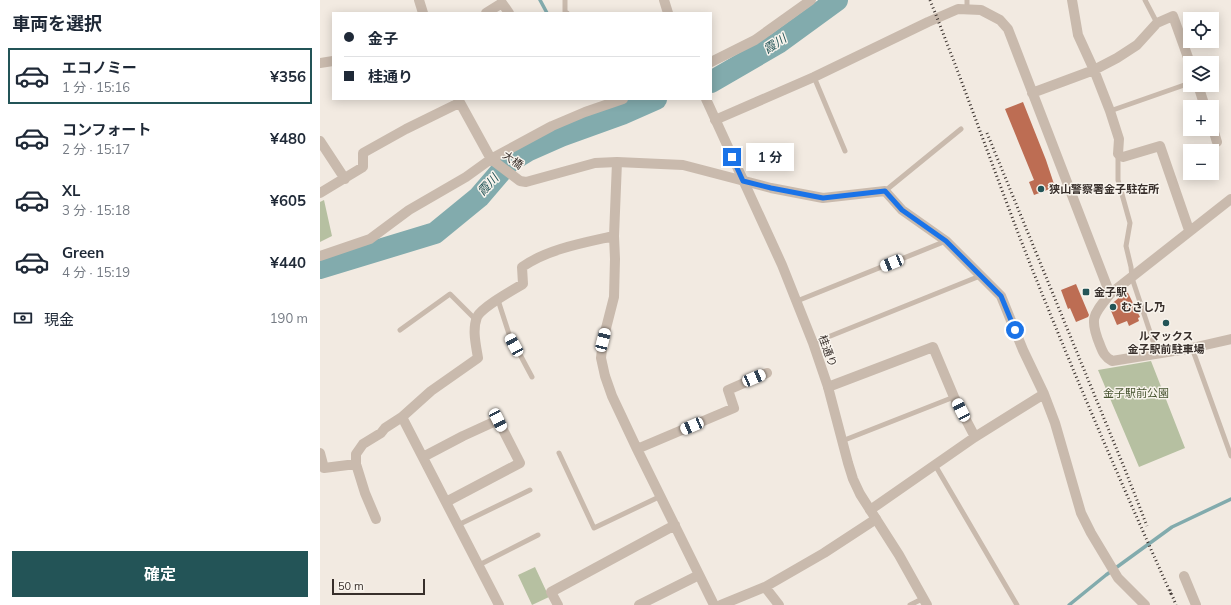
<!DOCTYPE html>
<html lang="ja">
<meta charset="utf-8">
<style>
:root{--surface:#fff;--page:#f6f6f7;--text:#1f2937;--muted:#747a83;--line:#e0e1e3;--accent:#235457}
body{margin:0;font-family:Mulish,"Noto Sans JP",sans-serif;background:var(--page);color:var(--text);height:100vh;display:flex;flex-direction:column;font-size:15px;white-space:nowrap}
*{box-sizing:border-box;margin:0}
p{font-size:13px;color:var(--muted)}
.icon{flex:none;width:22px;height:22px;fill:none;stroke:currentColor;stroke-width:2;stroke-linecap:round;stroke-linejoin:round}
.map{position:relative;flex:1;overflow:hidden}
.panel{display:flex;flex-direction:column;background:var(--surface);width:320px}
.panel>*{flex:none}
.top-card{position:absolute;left:12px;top:12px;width:380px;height:88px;border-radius:0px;box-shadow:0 2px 10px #0003;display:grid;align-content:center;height:88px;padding:0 12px;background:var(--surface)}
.tools{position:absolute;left:863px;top:12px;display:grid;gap:8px}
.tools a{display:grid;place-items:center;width:36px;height:36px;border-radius:0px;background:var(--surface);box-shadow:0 2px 10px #0003;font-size:20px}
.scale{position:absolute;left:12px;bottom:10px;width:93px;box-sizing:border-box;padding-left:4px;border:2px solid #382f2b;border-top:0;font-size:11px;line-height:14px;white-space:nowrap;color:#382f2b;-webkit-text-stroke:3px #f9f4ed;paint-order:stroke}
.end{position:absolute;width:18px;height:18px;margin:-9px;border:5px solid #1a73e8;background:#fff;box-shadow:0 0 0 2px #fff}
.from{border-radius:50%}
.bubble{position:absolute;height:28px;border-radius:0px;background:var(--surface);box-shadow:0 2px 10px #0003;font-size:13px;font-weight:700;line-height:28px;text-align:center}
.car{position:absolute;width:12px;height:24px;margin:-12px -6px;border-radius:5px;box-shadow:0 0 3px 1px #0007;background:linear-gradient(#fff 24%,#345 0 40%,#fff 0 76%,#345 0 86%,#fff 0)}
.top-card b{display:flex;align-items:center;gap:14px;height:38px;font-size:15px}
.top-card b+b{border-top:1px solid var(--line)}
.top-card i{width:10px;height:10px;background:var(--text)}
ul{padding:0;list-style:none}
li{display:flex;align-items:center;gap:12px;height:56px;margin:0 8px 6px;padding:0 4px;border:2px solid transparent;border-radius:0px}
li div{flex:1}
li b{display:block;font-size:15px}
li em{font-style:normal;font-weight:700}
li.on{border-color:var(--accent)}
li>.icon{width:36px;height:36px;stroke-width:1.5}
h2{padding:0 12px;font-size:18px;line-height:48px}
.pay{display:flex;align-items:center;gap:10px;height:44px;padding:0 12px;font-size:15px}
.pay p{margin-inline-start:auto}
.action{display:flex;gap:8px;margin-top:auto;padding:8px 12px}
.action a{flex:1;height:46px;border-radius:0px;background:var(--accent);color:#fff;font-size:16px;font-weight:700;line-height:46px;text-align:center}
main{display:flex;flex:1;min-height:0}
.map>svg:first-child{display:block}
</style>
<main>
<section class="panel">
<h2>車両を選択</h2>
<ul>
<li class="on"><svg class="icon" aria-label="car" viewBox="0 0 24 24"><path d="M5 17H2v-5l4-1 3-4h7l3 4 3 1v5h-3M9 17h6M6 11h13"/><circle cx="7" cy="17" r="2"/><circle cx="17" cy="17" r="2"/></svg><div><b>エコノミー</b><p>1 分 · 15:16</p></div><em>¥356</em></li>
<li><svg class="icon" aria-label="car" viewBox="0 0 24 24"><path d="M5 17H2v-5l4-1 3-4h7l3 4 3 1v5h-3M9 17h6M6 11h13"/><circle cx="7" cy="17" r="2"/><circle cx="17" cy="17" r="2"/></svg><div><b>コンフォート</b><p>2 分 · 15:17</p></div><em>¥480</em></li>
<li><svg class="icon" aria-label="car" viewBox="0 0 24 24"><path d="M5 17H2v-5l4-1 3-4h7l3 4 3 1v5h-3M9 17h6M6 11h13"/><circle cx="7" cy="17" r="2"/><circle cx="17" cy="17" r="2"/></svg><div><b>XL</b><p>3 分 · 15:18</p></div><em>¥605</em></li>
<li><svg class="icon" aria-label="car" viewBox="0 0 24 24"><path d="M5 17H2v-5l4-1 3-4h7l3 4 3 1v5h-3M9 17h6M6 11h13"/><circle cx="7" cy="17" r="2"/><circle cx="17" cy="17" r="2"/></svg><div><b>Green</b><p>4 分 · 15:19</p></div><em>¥440</em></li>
</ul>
<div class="pay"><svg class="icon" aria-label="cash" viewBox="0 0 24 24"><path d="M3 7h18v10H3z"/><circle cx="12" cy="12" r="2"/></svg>現金<p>190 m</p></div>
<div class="action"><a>確定</a></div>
</section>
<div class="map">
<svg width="911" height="605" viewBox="0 0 911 605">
<rect width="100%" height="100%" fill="#f2eae1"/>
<path fill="#b6c0a1" d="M4,200l8,36 -12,6v-40z
M831,361l34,87 -46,19 -41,-97z
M215,567l14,30 -17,8 -14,-30z"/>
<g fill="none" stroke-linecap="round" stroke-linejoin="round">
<path stroke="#82abad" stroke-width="3.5" d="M220,0l7,13
M749,605l37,-30 66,-48 59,-28"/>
<path stroke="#82abad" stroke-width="22" d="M391,82l67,-39 59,-43
M0,268l115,-35 44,-36 30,-35 18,-11 34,-15 61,-22 34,-15"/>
</g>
<path fill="#bd6d53" d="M703,102l23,58 9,27 -21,8 -5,-13 5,-2 -29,-71z
M756,284l13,31 -1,2 -12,5 -6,-14 -2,1 -7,-19z
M807,291l13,26 -2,1 1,3 -10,5 -2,-5 -10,4 -8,-19z"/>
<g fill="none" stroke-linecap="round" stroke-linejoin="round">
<path stroke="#c9baad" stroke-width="5" d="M245,0v12l2,1
M825,0l12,23
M647,8v-8
M494,77l31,74
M790,111l80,-28
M798,154v26l12,43 -4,23 5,21 1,11 25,75
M565,191l76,-62
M178,300l11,34 23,43
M477,301l149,-60
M80,330l50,-36 26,26
M493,343l167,-67
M872,348l39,108
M522,441l112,-44
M239,453l35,75 67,-32
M615,465l82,140
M138,525l72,-35
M159,565l59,-30
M590,605l14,-7"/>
<path stroke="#c9baad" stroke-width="10" d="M99,0l4,13
M752,0l6,35 16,35 16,41 9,28 -1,15 5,3 37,-11 29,84
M166,13l16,-10 7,10
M391,62l44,-22 56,-40
M0,63l13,-2
M878,85l7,22
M712,93l62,-23 23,-12 20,-13 20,-22 16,-7 17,47
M138,99l33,60 29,22 6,1 69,-19 22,-1 66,3 88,23 52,10 62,-7 17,19 44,31 55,55 22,54 21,44 11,29 26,90 10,20 27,45 27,27
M395,120l99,-43 114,-55 30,-13 23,1 19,10 8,9 102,265
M892,126l5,16
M0,141l25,38
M297,162l-3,74 1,23 -1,38 -11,43 -2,18 4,18 7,20 25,53 77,156
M0,193l43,-26v-14l43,-24 53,-26
M911,199l-121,95c-17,21 -21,24 -10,51 3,8 5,12 12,16l80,-13 39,-9
M0,256l50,-17 39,-29 57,-33 25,-18 61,-33 33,-14 38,-13
M508,387l105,-40 21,50 21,40
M82,417l97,188
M317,449l97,-41 -6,-18 39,-17
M0,453l4,15 32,-4v-10l7,-10 18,-11 4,-5 17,-11 29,-26 47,-33c-2,-13 -6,-28 -1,-41 5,-10 36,-27 46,-33l-1,-17c26,-18 61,-24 92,-31
M103,457l40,-21 35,-16 22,43 -74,39
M36,464l9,29 11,26
M550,510l105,-73 69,-43
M864,576l12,29
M445,587l14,18
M238,605l-7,-13 124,-67
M319,605l60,-30
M401,605l44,-18 59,-34 52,-34"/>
<path stroke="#c9baad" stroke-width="10" d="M344,0l4,13
M386,99l76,166 31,78 15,44 20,76 5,16 7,15 39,61 28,50"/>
<path stroke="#382f2b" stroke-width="3" stroke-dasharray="1 3" stroke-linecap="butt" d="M610,0c34,85 64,171 97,256 45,114 94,227 144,338
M667,133l139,339 21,54
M850,590l6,15"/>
</g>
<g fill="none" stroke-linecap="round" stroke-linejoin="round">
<path stroke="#1a73e8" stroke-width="5" d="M412,157l11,24 28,7 52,10 62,-7 17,19 44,31 55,55 14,34"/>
</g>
<g fill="#235457" stroke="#f9f4ed" stroke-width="1.5">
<circle cx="721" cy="189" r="4"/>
<rect x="762" y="288" width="8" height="8" rx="2"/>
<circle cx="793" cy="307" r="4"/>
<circle cx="846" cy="323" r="4"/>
</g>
<g text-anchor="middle" stroke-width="3" stroke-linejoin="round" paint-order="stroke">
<g font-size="11" fill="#382f2b" stroke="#f9f4ed">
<text transform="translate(193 160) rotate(36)" y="4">大橋</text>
<text transform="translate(508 351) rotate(70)" y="4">桂通り</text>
</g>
<g font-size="11" font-weight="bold" fill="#382f2b" stroke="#f9f4ed" text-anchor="start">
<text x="729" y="193">狭山警察署金子駐在所</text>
<text x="774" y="296">金子駅</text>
<text x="801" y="311">むさし乃</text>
<text x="846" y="340" text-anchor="middle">ルマックス<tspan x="846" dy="13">金子駅前駐車場</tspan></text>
</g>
<g font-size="11" fill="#485531" stroke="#f9f4ed">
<text x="816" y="397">金子駅前公園</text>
</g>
<g font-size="12" font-style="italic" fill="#235457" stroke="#f9f4ed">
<text transform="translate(455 44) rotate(-33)" y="4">霞川</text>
<text transform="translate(168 185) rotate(-48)" y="4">霞川</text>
</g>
</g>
</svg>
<div class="tools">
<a><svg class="icon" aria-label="locate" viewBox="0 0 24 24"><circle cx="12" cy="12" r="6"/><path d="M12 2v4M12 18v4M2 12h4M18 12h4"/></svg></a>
<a><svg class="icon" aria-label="layers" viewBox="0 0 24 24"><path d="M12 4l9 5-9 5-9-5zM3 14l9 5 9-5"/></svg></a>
<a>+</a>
<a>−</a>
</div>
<div class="scale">50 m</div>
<i class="end from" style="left:695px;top:330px"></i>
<i class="end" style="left:412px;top:157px"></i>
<div class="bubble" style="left:426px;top:143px;width:48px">1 分</div>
<i class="car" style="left:572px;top:263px;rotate:248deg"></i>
<i class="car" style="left:283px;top:340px;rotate:14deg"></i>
<i class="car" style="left:194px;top:345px;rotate:331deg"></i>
<i class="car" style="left:434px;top:378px;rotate:67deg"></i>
<i class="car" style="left:641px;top:410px;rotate:333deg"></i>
<i class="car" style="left:178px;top:420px;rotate:153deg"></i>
<i class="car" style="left:372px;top:426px;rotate:247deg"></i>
<div class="top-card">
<b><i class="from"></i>金子</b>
<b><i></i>桂通り</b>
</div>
</div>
</main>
